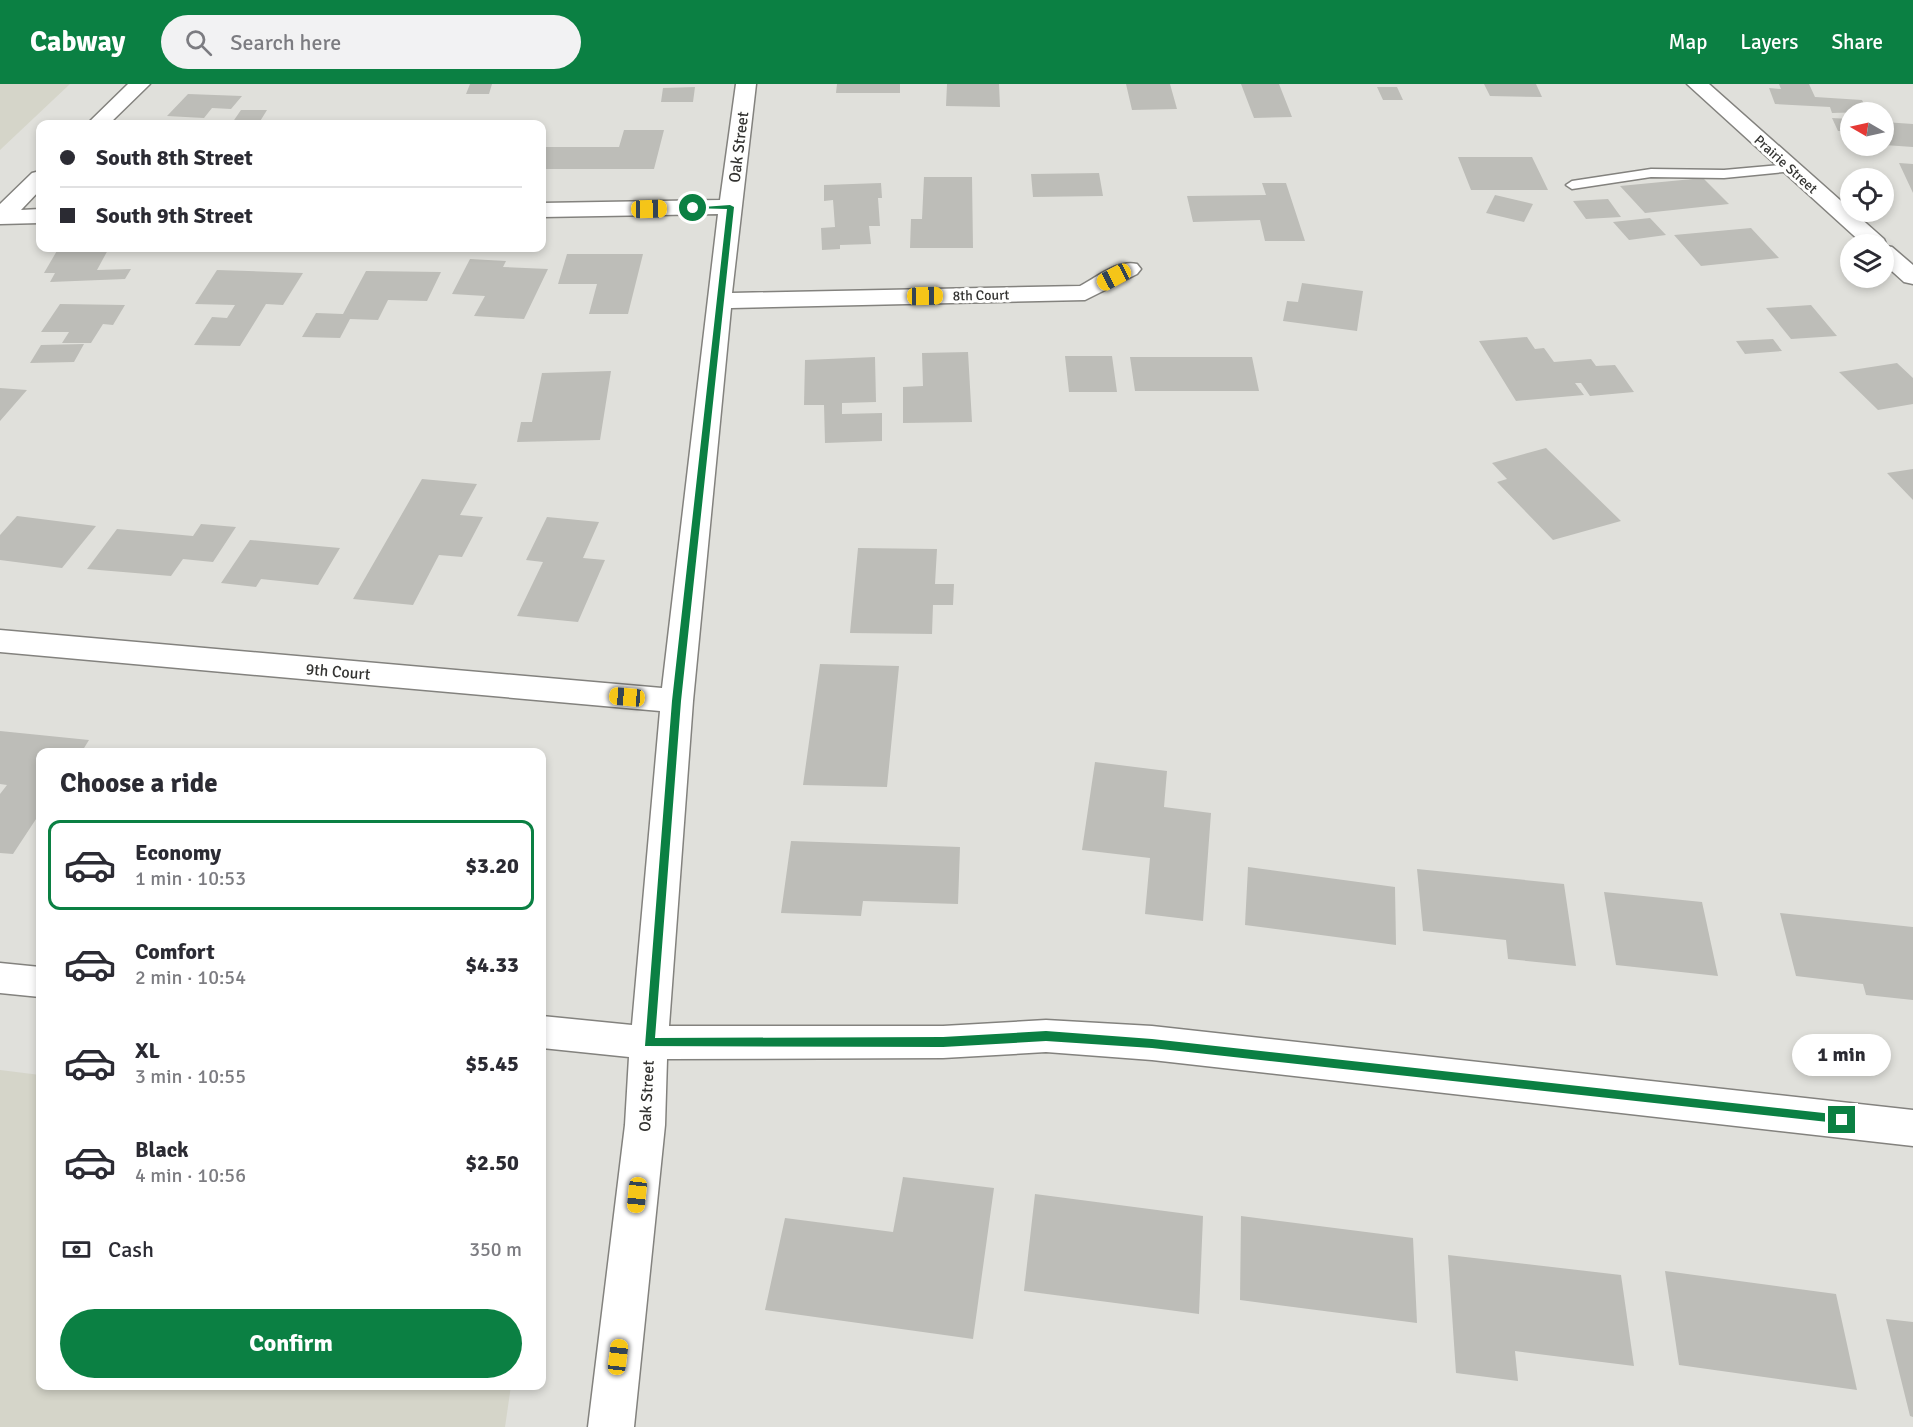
<!DOCTYPE html>
<meta charset="utf-8">
<style>
:root{--surface:#fff;--page:#f2f2f3;--text:#2b2b33;--muted:#7c7c81;--line:#e1e1e2;--accent:#0b8043}
body{margin:0;font-family:Signika,sans-serif;background:var(--page);color:var(--text);height:100vh;display:flex;flex-direction:column;font-size:22px;white-space:nowrap}
*{box-sizing:border-box;margin:0}
p{font-size:20px;color:var(--muted)}
.icon{flex:none;width:33px;height:33px;fill:none;stroke:currentColor;stroke-width:2;stroke-linecap:round;stroke-linejoin:round}
.map{position:relative;flex:1;overflow:hidden}
.side{position:absolute;left:36px;top:664px;width:510px;height:642px;display:flex;flex-direction:column;background:var(--surface);border-radius:12px;box-shadow:0 3px 9px #0003}
.side>*{flex:none}
.hud{position:absolute;left:36px;top:36px;width:510px;height:132px;border-radius:12px;box-shadow:0 3px 9px #0003;display:grid;align-content:center;height:132px;padding:0 24px;background:var(--surface)}
.needle{width:39px;rotate:279deg}
.controls{position:absolute;left:1840px;top:18px;display:grid;gap:12px}
.controls a{display:grid;place-items:center;width:54px;height:54px;border-radius:50%;background:var(--surface);box-shadow:0 3px 9px #0003;font-size:30px}
.end{position:absolute;width:27px;height:27px;margin:-14px;border:8px solid #0b8043;background:#fff;box-shadow:0 0 0 3px #fff}
.from{border-radius:50%}
.bubble{position:absolute;height:42px;border-radius:21px;background:var(--surface);box-shadow:0 3px 9px #0003;font-size:20px;font-weight:800;line-height:42px;text-align:center}
.car{position:absolute;width:18px;height:36px;margin:-18px -9px;border-radius:8px;box-shadow:0 0 4px 2px #0007;background:linear-gradient(#f5c518 24%,#345 0 40%,#f5c518 0 76%,#345 0 86%,#f5c518 0)}
.hud b{display:flex;align-items:center;gap:21px;height:57px;font-size:22px}
.hud b+b{border-top:2px solid var(--line)}
.hud i{width:15px;height:15px;background:var(--text)}
ul{padding:0;list-style:none}
li{display:flex;align-items:center;gap:18px;height:90px;margin:0 12px 9px;padding:0 12px;border:3px solid transparent;border-radius:12px}
li div{flex:1}
li b{display:block;font-size:22px}
li em{font-style:normal;font-weight:800}
li.active{border-color:var(--accent)}
li>.icon{width:54px;height:54px;stroke-width:1.5}
h2{padding:0 24px;font-size:27px;line-height:72px}
.pay{display:flex;align-items:center;gap:15px;height:66px;padding:0 24px;font-size:22px}
.pay p{margin-inline-start:auto}
.action{display:flex;gap:12px;margin-top:auto;padding:12px 24px}
.action a{flex:1;height:69px;border-radius:36px;background:var(--accent);color:#fff;font-size:24px;font-weight:800;line-height:69px;text-align:center}
header{display:flex;align-items:center;gap:36px;box-sizing:border-box;height:84px;padding:0 30px;background:var(--accent);color:#fff}
header strong{font-size:28px}
nav{display:flex;gap:33px;margin-inline-start:auto;font-size:21px}
.search{width:420px;height:54px;background:var(--page);display:flex;align-items:center;gap:15px;box-sizing:border-box;padding:0 21px;border-radius:33px;color:var(--muted);font-size:22px}
.map>svg:first-child{display:block}
</style>
<header>
<strong>Cabway</strong>
<div class="search"><svg class="icon" aria-label="search" viewBox="0 0 24 24"><circle cx="10" cy="10" r="6"/><path d="M15 15l6 6"/></svg>Search here</div>
<nav><a>Map</a><a>Layers</a><a>Share</a></nav>
</header>
<div class="map">
<svg width="1913" height="1343" viewBox="0 0 1913 1343">
<rect width="100%" height="100%" fill="#e0e0db"/>
<path fill="#d5d5c9" d="M0,0h70l-70,66z
M0,986l40,5v311h471l-6,41h-505z"/>
<path fill="#bdbdb8" d="M470,0h22l-3,10h-23z
M837,0h63v9h-64z
M947,0h52l1,23 -54,-1z
M1126,0h44l7,25 -45,1z
M1241,0h38l13,33 -38,1z
M1484,0h52l6,13 -52,-1z
M1779,0h30l6,13 47,3 6,12 -36,1 -2,-6 -55,-3 -6,-16 12,1z
M695,3l-2,15h-32l2,-14z
M1377,3h20l6,13h-20z
M188,10l54,2 -11,13 -19,-1 -8,10 -37,-2z
M241,26h26l-8,13h-27z
M1832,34l19,1v23l-7,-11h-6z
M1884,38l29,2v23l-29,-2z
M624,46h40l-10,39h-112v-22h77z
M1458,73h74l16,33h-77z
M1899,79l14,1v29z
M1099,89l4,23 -70,1 -2,-23z
M924,93h48l1,71h-63l1,-29h11z
M1703,94l26,26 -84,9 -25,-27z
M881,99l1,15h-4l2,28h-11l2,18 -31,1v4l-18,1 -1,-22 14,-1 -2,-27 -9,1v-16z
M1262,99h24l19,58h-40l-5,-21 -67,2 -6,-26 79,-1z
M1495,111l38,9 -9,18 -38,-9z
M1608,115l13,18 -35,2 -13,-18z
M1650,134l16,17 -37,5 -16,-18z
M1751,144l28,30 -78,8 -27,-31z
M109,164l-12,22 34,-1 -6,10 -75,3 5,-9h-11l14,-24z
M567,170h76l-15,60h-39l8,-30h-39z
M470,175l36,2 -3,6 45,2 -24,50 -50,-3 11,-20 -33,-2z
M217,186l86,3 -20,32 -17,-1 -26,42 -46,-1 18,-28 15,1 8,-13 -40,-1z
M366,187l75,1 -14,29 -39,-1 -10,20 -28,-1 -10,19 -38,-1 14,-24 27,1z
M1302,199l61,8 -6,40 -74,-10 4,-20 11,1z
M60,220l65,1 -12,20 -10,-1 -12,19h-29l7,-11h-28z
M1811,221l26,31 -46,3 -25,-31z
M1527,253l8,12 9,-1 10,14 37,-3 5,7 19,-1 19,27 -44,4 -9,-13h-6l9,12 -68,6 -37,-60z
M1773,255l9,12 -37,3 -9,-13z
M84,260l-10,18 -44,1 11,-18z
M968,268l4,70 -69,1v-36l20,-1 -1,-33z
M1065,272h47l5,36h-48z
M875,273l1,45 -34,1v11l40,-1v28l-57,2 -1,-38h-20l1,-45z
M1130,273h122l7,34h-124z
M1897,279l16,15v26l-35,6 -39,-38z
M611,287l-11,69 -83,2 4,-20h11l10,-49z
M0,304l27,2 -27,31z
M1546,364l75,73 -68,19 -56,-58 10,-3 -15,-16z
M1913,385v31l-26,-27z
M422,395l55,5 -17,31 23,2 -21,40 -23,-2 -26,50 -60,-6z
M17,432l79,10 -34,42 -62,-8v-25z
M547,433l52,5 -16,36 22,2 -27,62 -61,-6 26,-54 -17,-2z
M201,440l35,3 -23,35 -30,-3 -12,17 -84,-7 30,-40 76,7z
M250,456l90,8 -22,37 -57,-6 -5,8 -35,-4z
M858,464l79,1 -2,35h19l-1,21h-20l-1,29 -82,-1z
M820,580l79,2 -12,121 -84,-2z
M0,647l89,9 -8,13h-41v60l-27,41 -13,-1v-59l7,-9 -7,-1z
M1095,678l72,9 -3,36 47,6 -8,108 -58,-7 5,-56 -68,-8z
M791,757l169,6 -2,57 -95,-3 -2,15 -80,-3z
M1248,783l147,20 1,58 -151,-20z
M1417,785l147,15 12,82 -68,-7 -2,-19 -83,-9z
M1604,808l98,10 16,74 -102,-11z
M1780,829l133,14v73l-47,-5 -3,-11 -67,-8z
M903,1093l91,11 -21,151 -208,-29 20,-92 108,14z
M1035,1110l168,22 -4,98 -175,-23z
M1241,1132l172,22 4,85 -177,-23z
M1448,1171l173,20 13,91 -119,-15 3,30 -62,-8z
M1665,1187l171,23 21,96 -178,-25z
M1886,1235l27,3v95l-3,-1z"/>
<g fill="none" stroke-linecap="round" stroke-linejoin="round">
<defs>
<path id="lane" d="M1790,80l4,1v6l-70,7 -73,-1 -79,12 -6,-4 6,-4 79,-12 73,1z"/>
<path id="street" d="M128,0h22l-41,40h-22z
M736,0h20l-24,209 348,-7c17,-9 38,-27 57,-22l4,5 -4,5 -52,26 -354,8 -38,393 -24,325h274l103,-6 106,6 761,84v36l-761,-86 -106,-8 -103,6 -276,1 -2,66 -31,302h-46l37,-302 4,-68 -87,-9v-32l90,9 28,-314 -660,-59v-22l662,58 56,-474 -176,3v-14l178,-3z
M40,87v19l-19,20 19,-1v14l-40,1v-20l32,-31z
M0,879l40,4v30l-40,-4z"/>
<path id="secondary" d="M1687,0h22l175,155 3,7 5,1 21,18v19l-9,-2 -20,-18v-20h-21z"/>
</defs>
<use href="#lane" stroke="#83827e" stroke-width="3"/>
<use href="#street" stroke="#83827e" stroke-width="3"/>
<use href="#secondary" stroke="#83827e" stroke-width="3"/>
<use href="#lane" fill="#fff" fill-rule="evenodd"/>
<use href="#street" fill="#fff" fill-rule="evenodd"/>
<use href="#secondary" fill="#fff" fill-rule="evenodd"/>
</g>
<path fill="#0b8043" d="M730,121l4,2 -53,494 -26,337 288,-1 103,-6 106,8 690,76 6,5 -2,4 -694,-76 -106,-7 -103,6 -298,-1 27,-345 55,-492 -38,-1z"/>
<g text-anchor="middle" stroke-width="6" stroke-linejoin="round" paint-order="stroke">
<g font-size="14" fill="#333331" stroke="#fffffe">
<text transform="translate(1786 80) rotate(42)" y="5">Prairie Street</text>
<text transform="translate(981 211) rotate(-1)" y="5">8th Court</text>
</g>
<g font-size="16" fill="#333331" stroke="#fffffe">
<text transform="translate(738 63) rotate(-83)" y="6">Oak Street</text>
<text transform="translate(338 587) rotate(5)" y="6">9th Court</text>
<text transform="translate(646 1012) rotate(-87)" y="6">Oak Street</text>
</g>
</g>
</svg>
<div class="controls">
<a><svg class="needle" viewBox="-14 -14 28 28"><path d="M0-13l5 13h-10z" fill="#e53935"/><path d="M0 13l5-13h-10z" fill="#7c7c81"/></svg></a>
<a><svg class="icon" aria-label="locate" viewBox="0 0 24 24"><circle cx="12" cy="12" r="6"/><path d="M12 2v4M12 18v4M2 12h4M18 12h4"/></svg></a>
<a><svg class="icon" aria-label="layers" viewBox="0 0 24 24"><path d="M12 4l9 5-9 5-9-5zM3 14l9 5 9-5"/></svg></a>
</div>
<i class="end from" style="left:693px;top:124px"></i>
<i class="end" style="left:1842px;top:1036px"></i>
<div class="bubble" style="left:1792px;top:950px;width:99px">1 min</div>
<i class="car" style="left:649px;top:125px;rotate:89deg"></i>
<i class="car" style="left:1114px;top:193px;rotate:242deg"></i>
<i class="car" style="left:925px;top:212px;rotate:89deg"></i>
<i class="car" style="left:627px;top:613px;rotate:275deg"></i>
<i class="car" style="left:637px;top:1111px;rotate:186deg"></i>
<i class="car" style="left:618px;top:1273px;rotate:7deg"></i>
<div class="hud">
<b><i class="from"></i>South 8th Street</b>
<b><i></i>South 9th Street</b>
</div>
<section class="side">
<h2>Choose a ride</h2>
<ul>
<li class="active"><svg class="icon" aria-label="car" viewBox="0 0 24 24"><path d="M5 17H2v-5l4-1 3-4h7l3 4 3 1v5h-3M9 17h6M6 11h13"/><circle cx="7" cy="17" r="2"/><circle cx="17" cy="17" r="2"/></svg><div><b>Economy</b><p>1 min · 10:53</p></div><em>$3.20</em></li>
<li><svg class="icon" aria-label="car" viewBox="0 0 24 24"><path d="M5 17H2v-5l4-1 3-4h7l3 4 3 1v5h-3M9 17h6M6 11h13"/><circle cx="7" cy="17" r="2"/><circle cx="17" cy="17" r="2"/></svg><div><b>Comfort</b><p>2 min · 10:54</p></div><em>$4.33</em></li>
<li><svg class="icon" aria-label="car" viewBox="0 0 24 24"><path d="M5 17H2v-5l4-1 3-4h7l3 4 3 1v5h-3M9 17h6M6 11h13"/><circle cx="7" cy="17" r="2"/><circle cx="17" cy="17" r="2"/></svg><div><b>XL</b><p>3 min · 10:55</p></div><em>$5.45</em></li>
<li><svg class="icon" aria-label="car" viewBox="0 0 24 24"><path d="M5 17H2v-5l4-1 3-4h7l3 4 3 1v5h-3M9 17h6M6 11h13"/><circle cx="7" cy="17" r="2"/><circle cx="17" cy="17" r="2"/></svg><div><b>Black</b><p>4 min · 10:56</p></div><em>$2.50</em></li>
</ul>
<div class="pay"><svg class="icon" aria-label="cash" viewBox="0 0 24 24"><path d="M3 7h18v10H3z"/><circle cx="12" cy="12" r="2"/></svg>Cash<p>350 m</p></div>
<div class="action"><a>Confirm</a></div>
</section>
</div>
